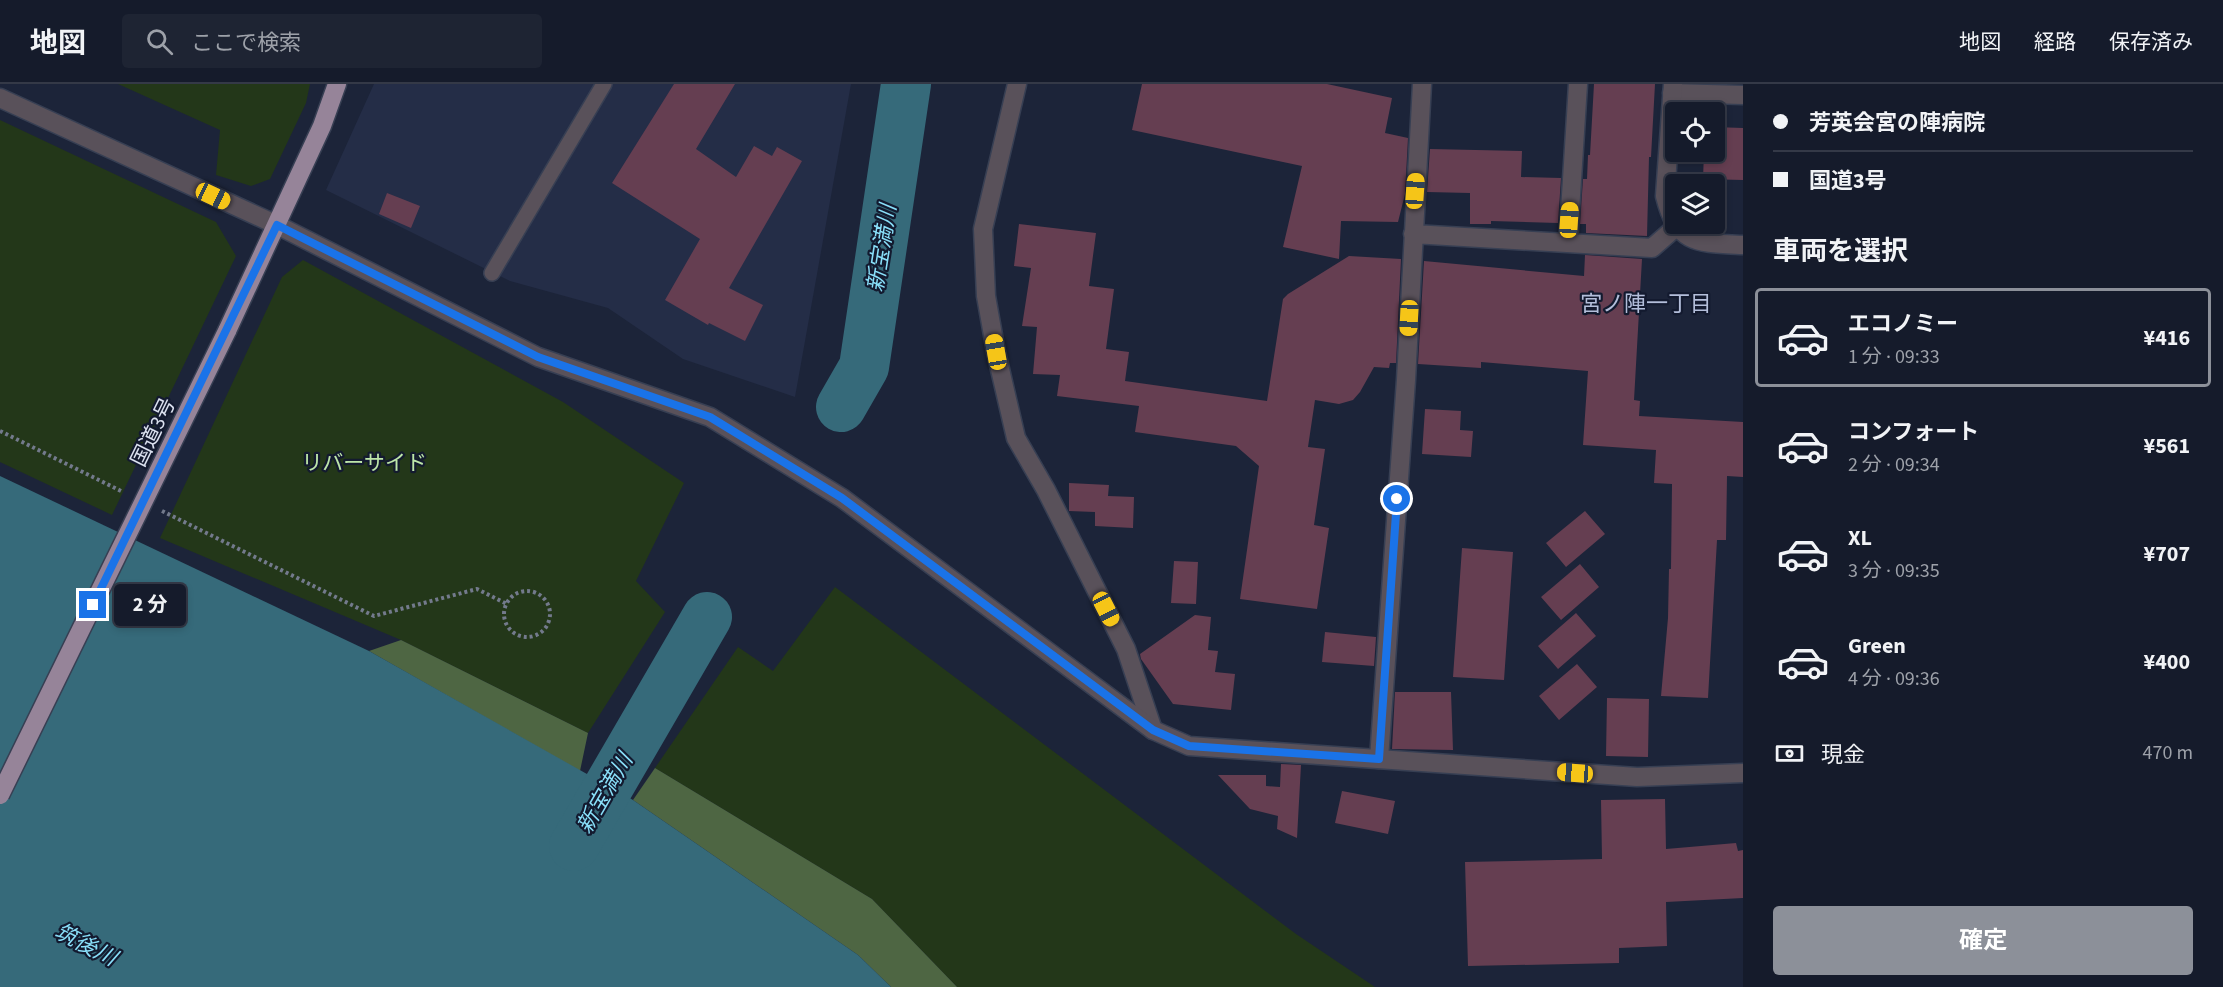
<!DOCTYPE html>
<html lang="ja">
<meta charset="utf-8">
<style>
:root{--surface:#151b2b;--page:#1e2433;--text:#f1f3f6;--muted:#9da1a9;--line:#343947;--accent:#8c9099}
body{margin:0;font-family:"Source Sans 3","Noto Sans JP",sans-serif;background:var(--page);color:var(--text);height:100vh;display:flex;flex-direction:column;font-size:22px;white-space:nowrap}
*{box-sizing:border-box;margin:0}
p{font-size:20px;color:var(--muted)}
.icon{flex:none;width:33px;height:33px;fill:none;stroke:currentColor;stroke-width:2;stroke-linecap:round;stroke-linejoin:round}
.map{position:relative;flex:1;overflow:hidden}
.sheet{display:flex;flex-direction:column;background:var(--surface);width:480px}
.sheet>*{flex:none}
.hud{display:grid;align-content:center;height:132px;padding:0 30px;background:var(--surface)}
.controls{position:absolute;left:1665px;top:18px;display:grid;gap:12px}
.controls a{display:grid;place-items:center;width:60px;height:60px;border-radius:6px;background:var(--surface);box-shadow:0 3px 9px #0003,0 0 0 2px var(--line);font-size:30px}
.end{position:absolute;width:27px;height:27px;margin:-14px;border:8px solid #1a73e8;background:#fff;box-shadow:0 0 0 3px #fff}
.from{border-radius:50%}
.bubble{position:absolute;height:42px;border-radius:6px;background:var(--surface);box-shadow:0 3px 9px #0003,0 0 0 2px var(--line);font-size:20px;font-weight:700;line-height:42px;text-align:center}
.car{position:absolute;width:18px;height:36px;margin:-18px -9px;border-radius:8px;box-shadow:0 0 4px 2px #0007;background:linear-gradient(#f5c518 24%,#345 0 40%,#f5c518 0 76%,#345 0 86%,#f5c518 0)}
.hud b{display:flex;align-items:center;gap:21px;height:57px;font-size:22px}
.hud b+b{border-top:2px solid var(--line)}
.hud i{width:15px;height:15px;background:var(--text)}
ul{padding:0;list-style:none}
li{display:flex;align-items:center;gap:18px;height:99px;margin:0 12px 9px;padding:0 18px;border:3px solid transparent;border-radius:6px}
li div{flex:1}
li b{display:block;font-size:22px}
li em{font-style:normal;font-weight:700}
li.current{border-color:var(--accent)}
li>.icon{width:54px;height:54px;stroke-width:1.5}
h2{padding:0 30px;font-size:27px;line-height:72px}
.pay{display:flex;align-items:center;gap:15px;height:66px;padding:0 30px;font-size:22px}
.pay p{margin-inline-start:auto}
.button{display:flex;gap:12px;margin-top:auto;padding:12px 30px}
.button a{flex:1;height:69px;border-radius:6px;background:var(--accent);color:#fff;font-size:24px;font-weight:700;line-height:69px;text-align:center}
header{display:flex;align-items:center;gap:36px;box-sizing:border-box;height:84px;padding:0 30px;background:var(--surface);border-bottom:2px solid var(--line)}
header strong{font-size:28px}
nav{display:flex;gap:33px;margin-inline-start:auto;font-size:21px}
.search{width:420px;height:54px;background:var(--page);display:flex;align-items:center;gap:15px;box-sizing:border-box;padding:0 21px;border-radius:6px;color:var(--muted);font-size:22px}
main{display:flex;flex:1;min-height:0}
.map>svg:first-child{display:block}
</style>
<header>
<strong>地図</strong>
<div class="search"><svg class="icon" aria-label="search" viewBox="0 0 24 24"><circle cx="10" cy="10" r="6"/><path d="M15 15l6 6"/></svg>ここで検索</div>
<nav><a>地図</a><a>経路</a><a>保存済み</a></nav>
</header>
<main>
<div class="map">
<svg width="1743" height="903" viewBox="0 0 1743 903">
<rect width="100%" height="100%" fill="#1c2439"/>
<path fill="#242d47" d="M374,0h477l-56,313 -112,-38 -75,-51 -98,-27 -184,-91z"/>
<path fill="#233719" d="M118,0h192l-4,19 -36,76 -19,7 -35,-11 4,-45z
M0,36l216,102 20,34 -124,259 -112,-53z
M303,176l260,142 121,81 -48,98 29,31 -77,121 -187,-93 -241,-102 122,-261z
M835,503l461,347 79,53h-418l-85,-88 -217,-131 83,-121 35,24z"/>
<path fill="#4e6643" d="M401,556l187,93 -8,38 -211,-120z
M655,684l217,131 85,88h-66l-33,-32 -225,-155z"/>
<path fill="#366a7a" d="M0,392l369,175 264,149 225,155 33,32h-891z"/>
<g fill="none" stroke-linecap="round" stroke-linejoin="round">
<path stroke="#366a7a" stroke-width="50" d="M841,323l23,-40 42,-283
M574,762l133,-229"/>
</g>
<path fill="#653e51" d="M674,0h61l-39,65 40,28 18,-31 18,10 5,-9 25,14 -73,127 34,17 -18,36 -36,-18 -1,2 -43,-25 35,-61 -88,-56z
M1142,0h185l65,14 -7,35 23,5 -3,56 -7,28 -57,-1 -2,38 -56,-12 19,-81 -170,-36z
M1594,0h61l-4,73h-2l-2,79 -61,-3v-9h-6l3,-45h4l1,-24h2z
M1714,43l29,1v52l-40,-1 1,-27h10z
M1430,65l92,2 -1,26 40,1 -3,45 -67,-2v3h-21v-31l-43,-1z
M387,109l33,13 -9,22 -32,-14z
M1019,140l77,9 -7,53 25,3 -8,60 23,3 -4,29 142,20 16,-102 5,-5 61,-38 52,3 -5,104h-6l-1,5 -15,-1 -14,25 -7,8 -14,4 -24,-4 -7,47 17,2 -11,76 15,3 -12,81 -77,-10 19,-133 -23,-20 -101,-14 4,-26 -82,-10 3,-21 -27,-1 4,-47 -15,-1 9,-58 -17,-2z
M1585,171l57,4 -8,141 6,1 -1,15 104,6v55l-16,-1 -1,64h-9l-9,158 -47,-2 7,-78 1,-49h2l1,-85 -18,-1 2,-33 -73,-5 5,-74 -107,-9v6l-63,-4 6,-103 160,15z
M1425,325l36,2 -1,19 13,1 -2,26 -49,-3z
M1069,399l40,2 -1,11 26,1 -1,31 -38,-2v-14l-26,-1z
M1585,427l20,23 -39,33 -20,-24z
M1462,464l51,4 -9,128 -51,-3z
M1174,477l24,1 -2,42 -25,-1z
M1580,480l19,23 -38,33 -20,-23z
M1576,529l20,23 -38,33 -20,-23z
M1195,531l16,2 -3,33 10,1 -3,21 20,2 -4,36 -58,-6 -32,-45 -1,-5z
M1325,548l51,5 -2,29 -52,-4z
M1577,580l20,23 -38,33 -20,-24z
M1395,608h56l2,58 -61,-1z
M1607,614l42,1 -1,58 -42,-1z
M1281,680l20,1 -4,73 -20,-9 1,-13 -28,-7 -32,-34h48v11l14,1z
M1342,707l53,10 -7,33 -53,-11z
M1665,715l1,50 70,-6 2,8 5,-1v48l-77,4 1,44 -48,2v15l-151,3 -3,-104 137,-3 -1,-59z"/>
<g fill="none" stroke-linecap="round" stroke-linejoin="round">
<defs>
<path id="service" d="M492,189l112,-189"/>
<path id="minor" d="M1017,0l-34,145 3,67 10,56 20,86 30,52 80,159 27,81
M1672,9l71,2
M1413,150l239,14 24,-21
M1568,159l10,-159
M1379,675l27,-379 16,-296"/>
<path id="tertiary" d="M1673,0l-8,112c12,49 33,47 78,49
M0,14l277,127 261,132 172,60 132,81 311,232 36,16 448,31 106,-4"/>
<path id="trunk" d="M227,247l95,-205 15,-42"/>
</defs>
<use href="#service" stroke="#373f53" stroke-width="18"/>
<use href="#minor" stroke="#373f53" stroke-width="21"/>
<use href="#tertiary" stroke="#373f53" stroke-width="21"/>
<use href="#trunk" stroke="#373f53" stroke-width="21"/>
<path stroke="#737a8c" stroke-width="4" stroke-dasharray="3 3" stroke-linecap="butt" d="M0,347l123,61
M162,427l212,105 103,-27 30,15
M504 530a23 23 0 1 1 46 0a23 23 0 1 1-46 0Z"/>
<use href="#service" stroke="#59515a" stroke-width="15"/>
<use href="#minor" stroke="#59515a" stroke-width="18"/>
<use href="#tertiary" stroke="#59515a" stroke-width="18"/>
<use href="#trunk" stroke="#968499" stroke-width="18"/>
<defs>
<path id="trunk-bridge" d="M0,711l227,-464"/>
</defs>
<use href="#trunk-bridge" stroke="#373f53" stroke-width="21" stroke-linecap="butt"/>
<use href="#trunk-bridge" stroke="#968499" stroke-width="18"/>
</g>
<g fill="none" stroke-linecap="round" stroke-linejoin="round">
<path stroke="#1a73e8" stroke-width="8" d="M93,521l184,-380 261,132 172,60 132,81 311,232 36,16 190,13 18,-260"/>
</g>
<g text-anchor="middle" stroke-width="4.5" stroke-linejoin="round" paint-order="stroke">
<g font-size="21" fill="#dce2f0" stroke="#131a2f">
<text transform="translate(153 348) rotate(-64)" y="7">国道3号</text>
</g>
<g font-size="21" fill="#bde6a9" stroke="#131a2f">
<text x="364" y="386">リバーサイド</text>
</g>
<g font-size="22" font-style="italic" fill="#89dff9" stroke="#131a2f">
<text transform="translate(881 164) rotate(-81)" y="8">新宝満川</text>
<text transform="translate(604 709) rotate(-60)" y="8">新宝満川</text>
<text transform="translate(86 860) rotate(27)" y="8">筑後川</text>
</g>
<g font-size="22" fill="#b3beda" stroke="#131a2f">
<text x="1646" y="227">宮ノ陣一丁目</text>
</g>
</g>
</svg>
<div class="controls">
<a><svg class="icon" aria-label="locate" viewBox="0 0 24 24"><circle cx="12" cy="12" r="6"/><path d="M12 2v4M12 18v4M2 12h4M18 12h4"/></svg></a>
<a><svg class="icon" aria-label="layers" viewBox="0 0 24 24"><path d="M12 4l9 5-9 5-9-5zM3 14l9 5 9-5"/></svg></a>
</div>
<i class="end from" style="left:1397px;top:415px"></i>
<i class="end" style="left:93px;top:521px"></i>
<div class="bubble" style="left:114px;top:500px;width:72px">2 分</div>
<i class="car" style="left:1415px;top:107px;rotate:4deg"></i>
<i class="car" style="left:213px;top:112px;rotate:115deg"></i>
<i class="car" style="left:1569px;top:136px;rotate:4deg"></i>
<i class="car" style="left:1409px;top:234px;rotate:183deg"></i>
<i class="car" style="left:996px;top:268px;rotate:350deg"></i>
<i class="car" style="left:1106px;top:525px;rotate:153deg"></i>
<i class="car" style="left:1575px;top:689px;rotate:274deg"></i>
</div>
<section class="sheet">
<div class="hud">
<b><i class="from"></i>芳英会宮の陣病院</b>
<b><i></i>国道3号</b>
</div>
<h2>車両を選択</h2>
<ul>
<li class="current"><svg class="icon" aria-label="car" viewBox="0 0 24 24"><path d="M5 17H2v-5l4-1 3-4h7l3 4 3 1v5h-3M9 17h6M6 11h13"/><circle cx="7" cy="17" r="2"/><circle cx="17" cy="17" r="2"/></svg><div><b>エコノミー</b><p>1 分 · 09:33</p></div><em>¥416</em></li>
<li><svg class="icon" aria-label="car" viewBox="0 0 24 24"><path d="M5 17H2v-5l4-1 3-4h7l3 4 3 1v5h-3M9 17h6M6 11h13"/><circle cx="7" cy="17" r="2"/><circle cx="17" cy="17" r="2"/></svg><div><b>コンフォート</b><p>2 分 · 09:34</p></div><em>¥561</em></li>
<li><svg class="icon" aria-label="car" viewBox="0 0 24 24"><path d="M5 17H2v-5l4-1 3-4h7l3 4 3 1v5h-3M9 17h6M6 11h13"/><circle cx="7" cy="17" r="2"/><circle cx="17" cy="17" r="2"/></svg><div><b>XL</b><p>3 分 · 09:35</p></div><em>¥707</em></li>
<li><svg class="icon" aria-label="car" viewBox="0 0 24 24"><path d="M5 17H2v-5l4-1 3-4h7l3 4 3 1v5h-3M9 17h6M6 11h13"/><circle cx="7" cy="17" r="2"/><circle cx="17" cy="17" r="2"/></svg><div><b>Green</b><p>4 分 · 09:36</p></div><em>¥400</em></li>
</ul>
<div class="pay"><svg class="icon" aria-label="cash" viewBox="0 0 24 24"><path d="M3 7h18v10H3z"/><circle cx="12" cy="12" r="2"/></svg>現金<p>470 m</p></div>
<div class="button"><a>確定</a></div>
</section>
</main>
